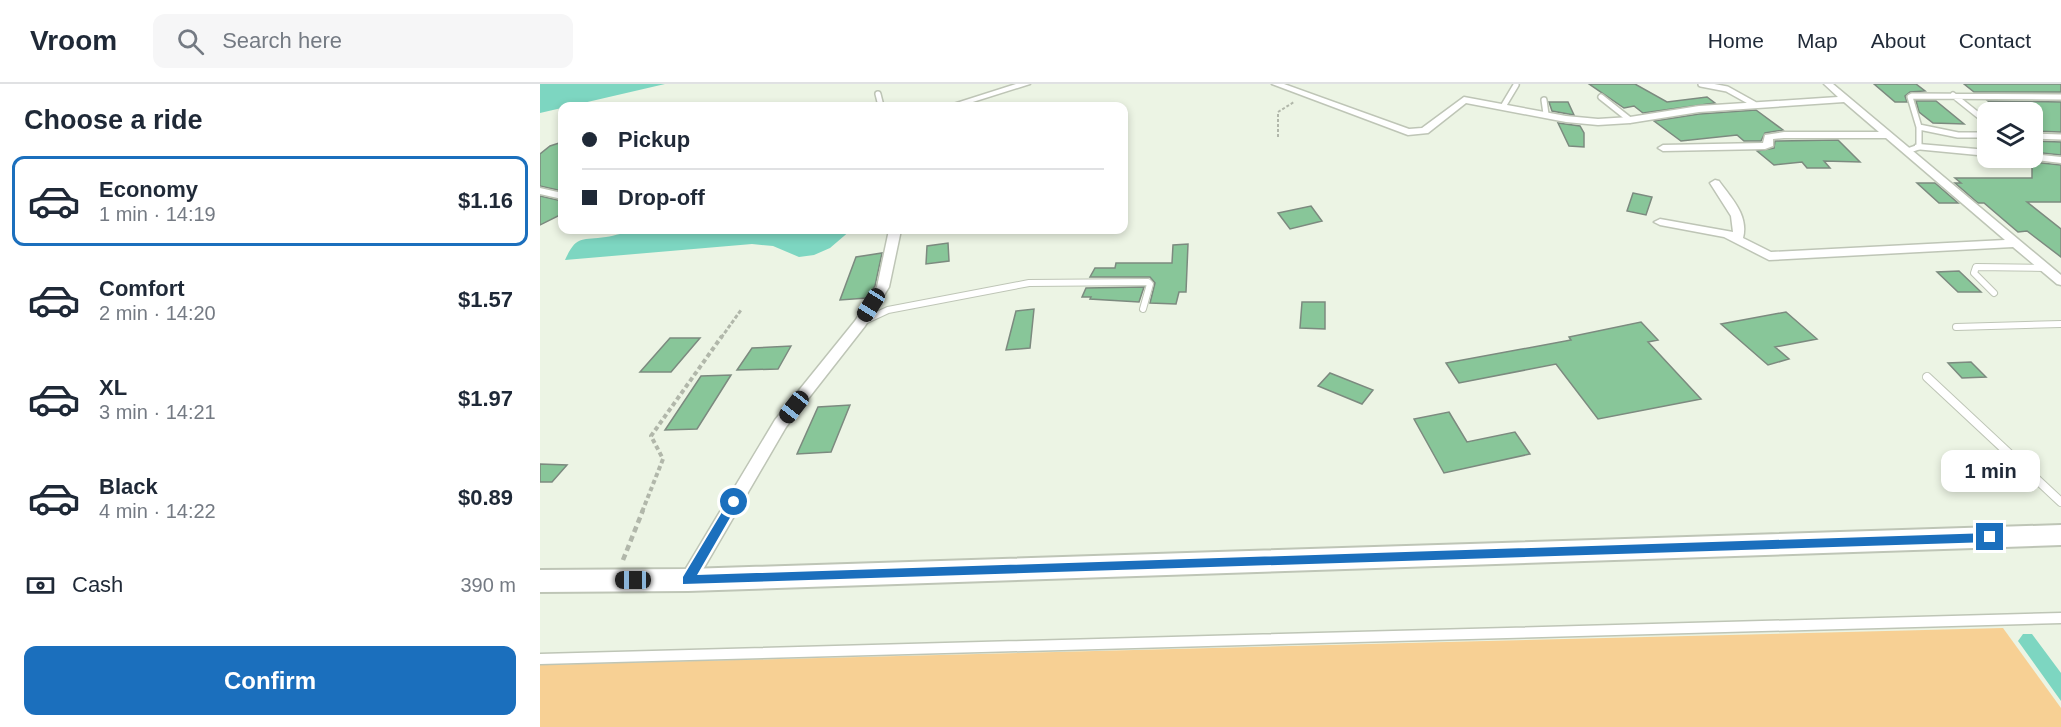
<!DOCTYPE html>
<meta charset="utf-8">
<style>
:root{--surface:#fff;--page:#f6f6f7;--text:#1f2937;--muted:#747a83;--line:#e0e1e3;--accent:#1b6fbd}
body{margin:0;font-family:Arial,sans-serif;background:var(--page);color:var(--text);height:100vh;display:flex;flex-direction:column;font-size:22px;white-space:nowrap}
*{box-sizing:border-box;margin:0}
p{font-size:20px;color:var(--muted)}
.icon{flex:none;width:33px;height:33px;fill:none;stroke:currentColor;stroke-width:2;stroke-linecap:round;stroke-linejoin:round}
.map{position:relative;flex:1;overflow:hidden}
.side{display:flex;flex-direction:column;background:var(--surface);width:540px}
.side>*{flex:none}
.top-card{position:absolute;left:18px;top:18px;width:570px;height:132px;border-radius:12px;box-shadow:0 3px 9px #0003;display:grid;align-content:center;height:132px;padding:0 24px;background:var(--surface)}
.fabs{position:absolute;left:1437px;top:18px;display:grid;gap:12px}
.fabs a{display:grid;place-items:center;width:66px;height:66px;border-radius:12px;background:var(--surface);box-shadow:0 3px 9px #0003;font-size:30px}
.end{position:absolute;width:27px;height:27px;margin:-14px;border:8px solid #1b6fbd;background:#fff;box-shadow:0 0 0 3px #fff}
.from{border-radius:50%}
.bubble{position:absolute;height:42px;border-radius:12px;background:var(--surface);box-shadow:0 3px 9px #0003;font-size:20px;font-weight:800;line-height:42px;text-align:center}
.car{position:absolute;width:18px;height:36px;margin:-18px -9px;border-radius:8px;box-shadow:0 0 4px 2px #0007;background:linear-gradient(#222 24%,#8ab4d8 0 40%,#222 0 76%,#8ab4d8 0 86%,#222 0)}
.top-card b{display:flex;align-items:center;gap:21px;height:57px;font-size:22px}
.top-card b+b{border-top:2px solid var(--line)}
.top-card i{width:15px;height:15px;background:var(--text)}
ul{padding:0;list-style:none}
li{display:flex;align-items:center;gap:18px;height:90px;margin:0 12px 9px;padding:0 12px;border:3px solid transparent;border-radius:12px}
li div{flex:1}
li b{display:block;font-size:22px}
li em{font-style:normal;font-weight:800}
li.on{border-color:var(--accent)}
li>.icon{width:54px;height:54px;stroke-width:1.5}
h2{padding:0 24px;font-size:27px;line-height:72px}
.pay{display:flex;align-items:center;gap:15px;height:66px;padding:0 24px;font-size:22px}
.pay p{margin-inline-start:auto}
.primary-button{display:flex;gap:12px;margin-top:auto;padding:12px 24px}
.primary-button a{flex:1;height:69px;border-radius:12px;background:var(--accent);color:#fff;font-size:24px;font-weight:800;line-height:69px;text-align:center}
header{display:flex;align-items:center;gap:36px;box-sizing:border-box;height:84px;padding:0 30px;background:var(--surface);border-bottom:2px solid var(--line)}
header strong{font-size:28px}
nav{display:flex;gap:33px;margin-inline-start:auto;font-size:21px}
.search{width:420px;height:54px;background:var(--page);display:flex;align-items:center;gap:15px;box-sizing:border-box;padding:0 21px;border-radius:12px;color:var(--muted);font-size:22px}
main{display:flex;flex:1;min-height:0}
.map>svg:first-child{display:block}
</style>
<header>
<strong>Vroom</strong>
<div class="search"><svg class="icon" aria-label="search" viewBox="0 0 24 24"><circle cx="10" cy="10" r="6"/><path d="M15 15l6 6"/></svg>Search here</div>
<nav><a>Home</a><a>Map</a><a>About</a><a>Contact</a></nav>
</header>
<main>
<section class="side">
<h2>Choose a ride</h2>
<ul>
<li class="on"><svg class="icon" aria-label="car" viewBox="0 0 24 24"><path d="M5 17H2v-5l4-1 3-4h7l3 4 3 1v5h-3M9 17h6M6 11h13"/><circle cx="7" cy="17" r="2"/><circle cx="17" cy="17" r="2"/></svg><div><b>Economy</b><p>1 min · 14:19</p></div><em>$1.16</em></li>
<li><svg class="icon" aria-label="car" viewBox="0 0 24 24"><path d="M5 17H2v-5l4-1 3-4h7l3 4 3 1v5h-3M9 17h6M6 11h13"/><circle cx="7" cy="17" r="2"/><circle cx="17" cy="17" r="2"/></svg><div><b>Comfort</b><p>2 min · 14:20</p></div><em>$1.57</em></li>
<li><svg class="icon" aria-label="car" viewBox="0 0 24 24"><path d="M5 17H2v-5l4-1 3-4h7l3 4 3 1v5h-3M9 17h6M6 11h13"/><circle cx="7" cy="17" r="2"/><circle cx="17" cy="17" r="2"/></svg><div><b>XL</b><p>3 min · 14:21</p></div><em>$1.97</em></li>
<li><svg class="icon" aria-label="car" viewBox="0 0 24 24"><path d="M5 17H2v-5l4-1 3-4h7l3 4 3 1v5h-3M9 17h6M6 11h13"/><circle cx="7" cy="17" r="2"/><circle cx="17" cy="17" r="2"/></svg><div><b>Black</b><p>4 min · 14:22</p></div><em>$0.89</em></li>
</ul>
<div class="pay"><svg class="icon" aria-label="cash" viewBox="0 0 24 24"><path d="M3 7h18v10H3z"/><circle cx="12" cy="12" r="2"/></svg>Cash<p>390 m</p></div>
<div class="primary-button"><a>Confirm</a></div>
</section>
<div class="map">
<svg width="1521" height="643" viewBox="0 0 1521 643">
<rect width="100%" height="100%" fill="#ecf4e4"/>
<path fill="#f7d094" d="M1463,544l58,80v19h-1521v-62z"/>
<path fill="#7dd6c1" d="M0,0h125l-125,29z
M94,146h217l-21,18 -16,7 -15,2 -26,-11 -21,-2 -187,16c12,-26 16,-19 41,-23 9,-1 19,-5 28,-7z
M1483,550h9l29,39v28l-43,-60z"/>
<path fill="#88c699" stroke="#7c8a7f" stroke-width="1.5" d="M1049,0h46l32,18 40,-5 8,6 -72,10 -9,-7 -10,2z
M1334,0h42l9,7 -15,1 -5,4 2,6h-12z
M1424,0h97v8h-87z
M1376,17h20l28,23 -31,-1 -14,-11z
M1448,17l73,1v30l-29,-1v-19h-29z
M1009,18h19l6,13 -22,-4z
M1216,26l27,20 -18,3 -4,8h-17l-7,-6 -56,6 -27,-20 45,-7z
M1018,39l22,3 4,7v14l-15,-1z
M1298,56l22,22 -36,-1 6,7h-23l-5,-6 -28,3 -17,-14 17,-3 1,-7z
M1492,57l29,1v13l-29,-3z
M22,58v49l-22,-5v-32l10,-8z
M1492,78l29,3v37h-34l34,27v28l-34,-26 -9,1 -34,-29h-6l-23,-20h6l-6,-5h77z
M1377,99h18l23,20h-19z
M1093,109l19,4 -6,18 -19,-4z
M0,112l22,5v13l-22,11z
M771,122l11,15 -32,8 -12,-16z
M408,159l1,18 -23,3 1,-18z
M648,160l-2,48h-7l-3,12 -26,-1 5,-20 -5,-6h-60l5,-9h20l1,-5h56l1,-18z
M342,169l-7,33 -8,12 -27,2 16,-43z
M1419,187l22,21h-23l-21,-20z
M604,203l-5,15 -49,-3 1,-2h-9l4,-9z
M762,218h23v27l-25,-1z
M494,225l-4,39 -24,2 10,-39z
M1246,228l31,27 -42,8 14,12 -21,6 -47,-41z
M1101,238l17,18 -10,2 53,57 -103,20 -42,-55 -97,19 -13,-20 125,-23 -2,-3z
M130,254h30l-29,34h-31z
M251,262l-13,23 -41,1 15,-22z
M1431,278l15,15 -24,1 -14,-15z
M790,289l43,17 -11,14 -44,-18z
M191,291l-34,54 -32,1 36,-54z
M310,321l-19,47 -34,2 21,-47z
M909,328l18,30 48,-10 15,22 -86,19 -30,-54z
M0,380l27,1 -15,17h-12z"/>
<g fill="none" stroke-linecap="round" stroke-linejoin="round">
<defs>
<path id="lane-far3" d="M1161,0l26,5 27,15
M338,10l3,12
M1413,11l35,28
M1061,13l29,23
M1004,16l2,14
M964,21l12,-20
M1379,43l39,8h30
M1492,52l29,1
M1367,67l12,-4v-20l-9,-30 2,-1 149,1"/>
<path id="lane-far2" d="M1454,209l-20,-20 2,-6 70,1
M320,239l28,-13 141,-27 119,-1 2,2 -7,25
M1416,243l105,-3"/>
<path id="lane-far1" d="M1387,293l134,125"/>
<path id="lane" d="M0,575l1521,-41"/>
<path id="street" d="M476,0h14l-70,22h-13z
M732,0h12l125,45 13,-1 42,-31 102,19 32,3 32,-2 69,-11 139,-9 -14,-13h9l228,191v10l-4,-1 -44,-37 -244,13 -45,-23 -64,-12 -6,-3 6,-3 73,13 -2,-16 -21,-33 5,-3 4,1c12,17 30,34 24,57l28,14 234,-12 -119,-102h-102l-11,1v7l-8,3 -102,2 -5,-3 5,-3 100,-2 2,-8 19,-3h95l-35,-30 -145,10 -69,11 -32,2 -32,-3 -100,-19 -38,30 -20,2z
M1379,60l69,6v6l-73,-7v-4z
M1492,70l29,3v6l-33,-4 -1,-1h5z
M0,104l22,5v6l-22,-5z
M349,146h12l-12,57 -24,39 -79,101 -92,158 -6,3 -6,-3 -3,-5 96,-160 80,-99 22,-34z"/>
<path id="secondary" d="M1521,441v20l-1373,46 -148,1v-22l148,-1z"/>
</defs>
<use href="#lane-far3" stroke="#bec5b6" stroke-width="8"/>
<use href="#lane-far2" stroke="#bec5b6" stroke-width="8"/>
<use href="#lane-far1" stroke="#bec5b6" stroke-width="10"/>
<use href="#lane" stroke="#bec5b6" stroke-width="13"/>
<use href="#street" stroke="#bec5b6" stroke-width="3"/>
<use href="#secondary" stroke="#bec5b6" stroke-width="4"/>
<path stroke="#b1b7aa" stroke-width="2" stroke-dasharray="3 2" stroke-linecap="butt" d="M738,53v-25l16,-10"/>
<path stroke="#b1b7aa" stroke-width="3" stroke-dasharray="4 2" stroke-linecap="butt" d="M181,254l20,-28"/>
<path stroke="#b1b7aa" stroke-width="4" stroke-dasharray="4.5 3" stroke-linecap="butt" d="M102,428l21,-53 -12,-23 71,-100"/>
<path stroke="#b1b7aa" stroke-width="4.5" stroke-dasharray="6 4" stroke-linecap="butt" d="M83,476l20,-50"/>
<use href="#lane-far3" stroke="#fff" stroke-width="5"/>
<use href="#lane-far2" stroke="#fff" stroke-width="6"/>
<use href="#lane-far1" stroke="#fff" stroke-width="8"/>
<use href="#lane" stroke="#fff" stroke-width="10"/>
<use href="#street" fill="#fff" fill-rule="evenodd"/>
<use href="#secondary" fill="#fff" fill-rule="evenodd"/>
</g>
<path fill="#1b6fbd" d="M194,414l5,4 -42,73 1293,-42 6,4 -6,5 -1307,42v-7l47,-78z"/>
</svg>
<div class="fabs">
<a><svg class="icon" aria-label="layers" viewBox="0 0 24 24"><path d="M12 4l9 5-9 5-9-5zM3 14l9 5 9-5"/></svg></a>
</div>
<i class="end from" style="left:194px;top:418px"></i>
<i class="end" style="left:1450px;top:453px"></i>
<div class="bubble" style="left:1401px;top:366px;width:99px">1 min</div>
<i class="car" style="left:331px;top:221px;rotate:212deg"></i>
<i class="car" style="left:254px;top:323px;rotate:218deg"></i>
<i class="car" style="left:93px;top:496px;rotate:270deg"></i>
<div class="top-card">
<b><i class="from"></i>Pickup</b>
<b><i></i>Drop-off</b>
</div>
</div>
</main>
